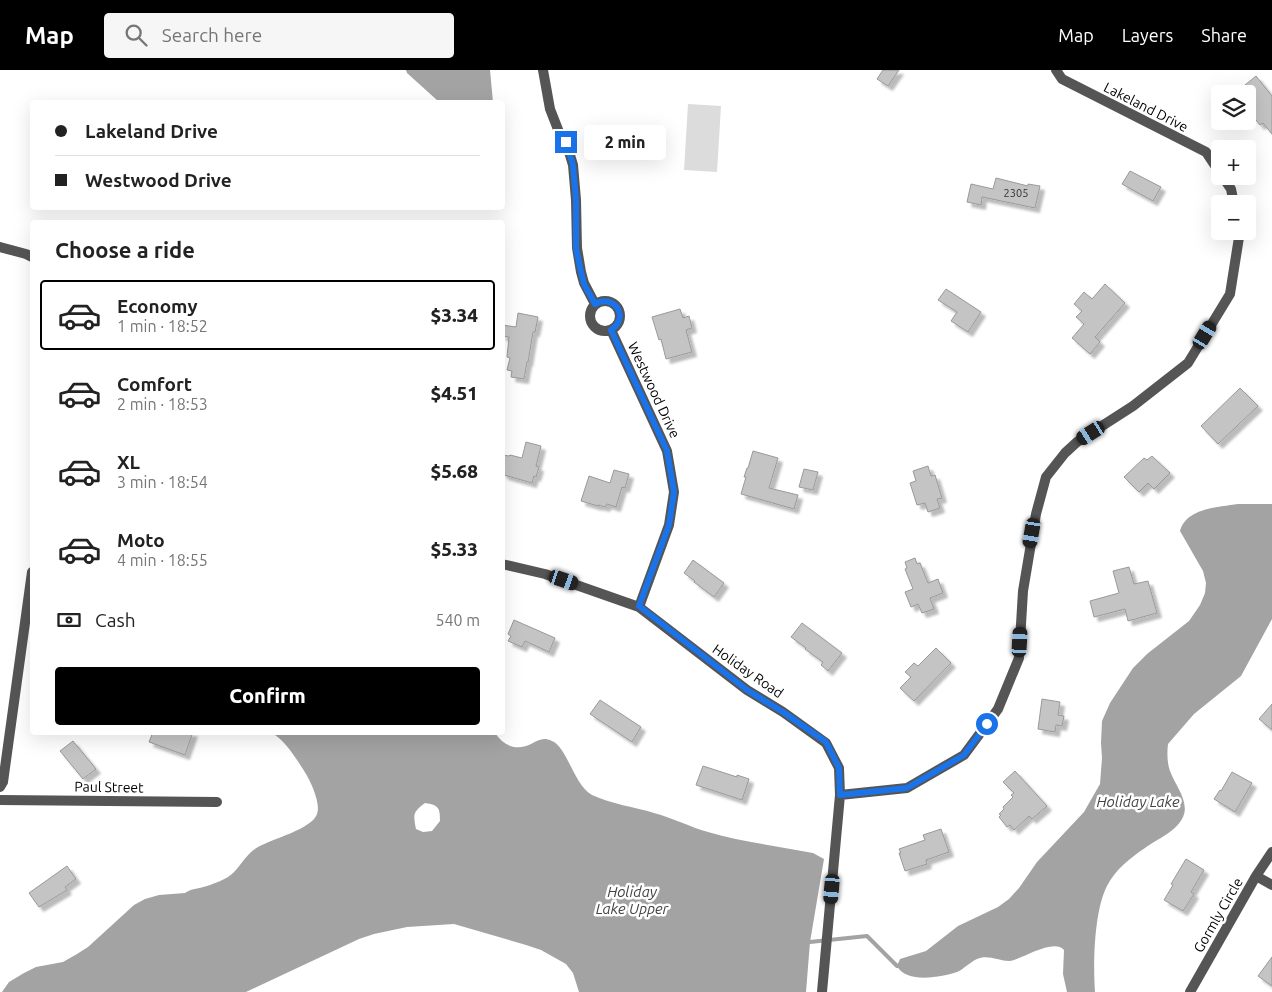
<!DOCTYPE html>
<meta charset="utf-8">
<style>
:root{--surface:#fff;--page:#f6f6f6;--text:#222;--muted:#767676;--line:#e0e0e0;--accent:#000}
body{margin:0;font-family:Ubuntu,sans-serif;background:var(--page);color:var(--text);height:100vh;display:flex;flex-direction:column;font-size:19px;white-space:nowrap}
*{box-sizing:border-box;margin:0}
p{font-size:16px;color:var(--muted)}
.icon{flex:none;width:28px;height:28px;fill:none;stroke:currentColor;stroke-width:2;stroke-linecap:round;stroke-linejoin:round}
.map{position:relative;flex:1;overflow:hidden}
.drawer{position:absolute;left:30px;top:150px;width:475px;height:515px;display:flex;flex-direction:column;background:var(--surface);border-radius:5px;box-shadow:0 5px 20px #0002}
.drawer>*{flex:none}
.hud{position:absolute;left:30px;top:30px;width:475px;height:110px;border-radius:5px;box-shadow:0 5px 20px #0002;display:grid;align-content:center;height:110px;padding:0 25px;background:var(--surface)}
.buttons{position:absolute;left:1211px;top:15px;display:grid;gap:10px}
.buttons a{display:grid;place-items:center;width:45px;height:45px;border-radius:5px;background:var(--surface);box-shadow:0 5px 20px #0002;font-size:25px}
.end{position:absolute;width:22px;height:22px;margin:-11px;border:6px solid #1a73e8;background:#fff;box-shadow:0 0 0 2px #fff}
.from{border-radius:50%}
.bubble{position:absolute;height:35px;border-radius:5px;background:var(--surface);box-shadow:0 5px 20px #0002;font-size:16px;font-weight:800;line-height:35px;text-align:center}
.car{position:absolute;width:15px;height:30px;margin:-15px -8px;border-radius:6px;box-shadow:0 0 4px 1px #0007;background:linear-gradient(#222 24%,#8ab4d8 0 40%,#222 0 76%,#8ab4d8 0 86%,#222 0)}
.hud b{display:flex;align-items:center;gap:18px;height:48px;font-size:19px}
.hud b+b{border-top:1px solid var(--line)}
.hud i{width:12px;height:12px;background:var(--text)}
ul{padding:0;list-style:none}
li{display:flex;align-items:center;gap:15px;height:70px;margin:0 10px 8px;padding:0 15px;border:2px solid transparent;border-radius:5px}
li div{flex:1}
li b{display:block;font-size:19px}
li em{font-style:normal;font-weight:800}
li.active{border-color:var(--accent)}
li>.icon{width:45px;height:45px;stroke-width:1.5}
h2{padding:0 25px;font-size:22px;line-height:60px}
.pay{display:flex;align-items:center;gap:12px;height:55px;padding:0 25px;font-size:19px}
.pay p{margin-inline-start:auto}
.button{display:flex;gap:10px;margin-top:auto;padding:10px 25px}
.button a{flex:1;height:58px;border-radius:5px;background:var(--accent);color:#fff;font-size:20px;font-weight:800;line-height:58px;text-align:center}
header{display:flex;align-items:center;gap:30px;box-sizing:border-box;height:70px;padding:0 25px;background:var(--accent);color:#fff}
header strong{font-size:24px}
nav{display:flex;gap:28px;margin-inline-start:auto;font-size:18px}
.search{width:350px;height:45px;background:var(--page);display:flex;align-items:center;gap:12px;box-sizing:border-box;padding:0 18px;border-radius:5px;color:var(--muted);font-size:19px}
.map>svg:first-child{display:block}
</style>
<header>
<strong>Map</strong>
<div class="search"><svg class="icon" aria-label="search" viewBox="0 0 24 24"><circle cx="10" cy="10" r="6"/><path d="M15 15l6 6"/></svg>Search here</div>
<nav><a>Map</a><a>Layers</a><a>Share</a></nav>
</header>
<div class="map">
<svg width="1272" height="922" viewBox="0 0 1272 922">
<defs>
<filter id="shadow"><feDropShadow dx="4.5" dy="4.5" stdDeviation="1" flood-color="#0004"/></filter>
</defs>
<rect width="100%" height="100%" fill="#fff"/>
<path fill="#dcdcdc" d="M688,34l33,2 -4,66 -33,-2z"/>
<path fill="#a3a3a3" fill-rule="evenodd" d="M406,0h84l3,32h-51l-4,-1 -31,-28z
M1238,434h34v115l-31,57 -47,38 -26,30c-1,8 -1,19 2,27 5,14 20,31 13,46 -7,15 -26,22 -38,31 -15,10 -30,22 -38,38 -13,25 -14,78 -12,106h-28l-4,-18 1,-24c-10,-11 -37,6 -50,10 -10,4 -25,-7 -37,-1 -7,3 -13,10 -20,13 -15,5 -51,12 -60,-6l3,-7 26,-8 32,-25 40,-19 11,-8 10,-11 18,-26 47,-50 16,-28 2,-26 -1,-15 1,-22 8,-18 23,-35 14,-14 42,-33 11,-16 5,-12 1,-10 -3,-12 -23,-40c6,-23 39,-24 58,-27z
M272,663h223c9,13 21,18 36,11 8,-4 12,-7 21,-3 15,6 22,44 40,54 19,9 43,12 62,18 19,5 36,14 54,19 34,10 70,14 105,21l11,6 -14,83 -4,50h-227l-6,-19 -7,-9 -25,-14 -15,-5 -72,-21 -47,3 -33,7 -15,5 -113,53h-244l7,-10 15,-9 12,-6 27,-5 14,-8 11,-7 46,-42 11,-6 14,-4 26,-2c5,-4 12,-4 18,-6 8,-2 18,-6 25,-10 12,-8 17,-23 30,-30 14,-8 54,-18 59,-33 4,-10 -6,-32 -11,-40 -8,-13 -21,-34 -34,-41zM425,733c14,2 15,5 15,18l-8,10 -9,1 -7,-3c-3,-15 -3,-17 9,-26z"/>
<g fill="none" stroke-linecap="round" stroke-linejoin="round">
<path stroke="#a3a3a3" stroke-width="4" d="M807,871l3,1 57,-6 30,30 3,-1"/>
</g>
<path fill="#c4c4c4" stroke="#999" filter="url(#shadow)" d="M883,0h16l-11,16 -11,-7z
M1256,6l16,20v38l-9,-11 -3,2 -12,-15v-16h-14z
M1130,101l31,16 -8,14 -31,-17z
M996,108l32,8v-2l12,2 -5,22 -53,-11 -1,8 -14,-3 4,-18 22,5z
M1105,214l20,19 -30,34 5,5 -10,12 -18,-16 12,-14 -8,-7 6,-6 -8,-7 10,-12 8,7z
M946,219l35,23 -13,20 -17,-11 6,-9 -19,-12z
M680,239l3,9 6,-2 3,12 -6,2 6,22 -26,7 -5,-20 -2,1 -7,-23z
M518,243l20,4 -3,15h-2l-5,30h-1l-3,17 -13,-2 1,-6 -5,-1 3,-12 -3,-1 2,-20 -7,-1v-11l14,2z
M1240,318l18,18 -40,38 -17,-18z
M526,372l15,4 -5,20 3,1 -3,10 -2,-1 -2,7 -28,-8v-2h-2v-18l7,1 1,-1 12,3z
M753,381l25,7 -9,30 29,7 -4,14 -53,-15 5,-17h-2l3,-9h1z
M1152,386l18,17 -16,16 -6,-6 -9,9 -15,-15 20,-19 3,2z
M928,396l3,10 4,-1 7,23 -5,1 3,9 -12,4 -3,-9 -8,2 -7,-22 6,-2 -3,-10z
M804,399l14,3 -5,18 -14,-3z
M614,400l15,4 -4,14 -3,-1 -6,20 -9,-3 -2,3 -7,-2v1l-17,-5 8,-25 21,7z
M915,488l2,6 3,-1 8,20 10,-4 5,14 -13,5 4,11 -12,4 -4,-9 -7,3 -6,-15 8,-3 -8,-20 2,-1 -2,-6z
M693,490l31,23 -10,14 -20,-15 1,-1 -11,-8z
M1129,497l5,17 14,-3 9,32 -29,8 -3,-12 -31,8 -4,-16 29,-8 -6,-22z
M514,550l41,18 -6,14 -24,-11 -3,6 -14,-6 3,-5 -3,-2z
M802,553l40,30 -14,18 -7,-6 2,-3 -18,-13 1,-1 -15,-11z
M936,578l15,15 -37,38 -14,-13 11,-11 -6,-5 9,-9 4,3z
M1042,629l18,3 -2,13 6,1 -2,10 -6,-1 -1,7 -17,-3z
M600,630l41,27 -9,15 -42,-28z
M1272,634v26l-13,-11z
M153,662h40l-8,23 -36,-13z
M73,671l23,28 -13,10 -23,-28z
M703,696l34,11v-2l12,4 -7,21 -46,-15z
M1015,701l32,35 -15,13 -3,-3 -15,14 -4,-5 -3,2 -8,-10 2,-2 -2,-1 5,-5 -1,-2 10,-10 -2,-2 3,-2 -11,-11z
M1232,702l20,11 -17,29 -21,-13 6,-9 1,1z
M941,759l8,23 -23,8 1,4 -22,7 -6,-18h2l-2,-4 26,-9 -2,-5z
M1186,789l18,11 -13,22 3,2 -11,17 -19,-11 9,-15 -2,-1z
M67,796l9,13 -11,8 2,3 -28,17 -10,-14z
M1272,887v29l-14,-10z"/>
<g fill="none" stroke-linecap="round" stroke-linejoin="round">
<path stroke="#555" stroke-width="10" d="M543,0l7,39 9,23 7,10 7,23 3,35 1,48 4,24 3,11 11,21
M1056,0l6,9 144,73 14,21
M1222,106l9,13 3,15
M0,177l26,7 6,3
M590 246a15 15 0 1 1 30 0a15 15 0 1 1-30 0Z
M611,260l56,121 7,41 -5,33 -30,82
M502,494l43,10 94,33 108,83 36,22 43,31 13,25 1,27 -18,197
M0,717l3,-5 29,-210
M840,725l67,-7 57,-33 34,-46 21,-51 4,-67 13,-77 10,-37 19,-24 12,-11 56,-36 55,-43 42,-69 10,-63
M0,730l217,2
M1256,806l16,9
M1190,922l66,-116 16,-24"/>
</g>
<g fill="none" stroke-linecap="round" stroke-linejoin="round">
<path stroke="#1a73e8" stroke-width="6" d="M566,72l7,23 3,35v48l5,24 3,12 11,20c20,-11 35,14 16,26l56,121 7,41 -5,33 -30,81 108,84 36,22 43,30 13,26 1,27 67,-7 57,-33 23,-31"/>
</g>
<g text-anchor="middle" stroke-width="5" stroke-linejoin="round" paint-order="stroke">
<g font-size="11" fill="#313131">
<text x="1016" y="127">2305</text>
</g>
<g font-size="14" fill="#000" stroke="#fff">
<text transform="translate(1146 37) rotate(27)" y="5">Lakeland Drive</text>
<text transform="translate(654 320) rotate(65)" y="5">Westwood Drive</text>
<text transform="translate(748 601) rotate(35)" y="5">Holiday Road</text>
<text transform="translate(109 717) rotate(1)" y="5">Paul Street</text>
<text transform="translate(1218 845) rotate(-60)" y="5">Gormly Circle</text>
</g>
<g font-size="15" font-style="italic" fill="#444" stroke="#fff">
<text x="1138" y="737">Holiday Lake</text>
<text x="632" y="827">Holiday<tspan x="632" dy="17">Lake Upper</tspan></text>
</g>
</g>
</svg>
<div class="buttons">
<a><svg class="icon" aria-label="layers" viewBox="0 0 24 24"><path d="M12 4l9 5-9 5-9-5zM3 14l9 5 9-5"/></svg></a>
<a>+</a>
<a>−</a>
</div>
<i class="end from" style="left:987px;top:654px"></i>
<i class="end" style="left:566px;top:72px"></i>
<div class="bubble" style="left:584px;top:55px;width:82px">2 min</div>
<i class="car" style="left:1205px;top:265px;rotate:31deg"></i>
<i class="car" style="left:1091px;top:363px;rotate:238deg"></i>
<i class="car" style="left:1032px;top:463px;rotate:190deg"></i>
<i class="car" style="left:564px;top:510px;rotate:109deg"></i>
<i class="car" style="left:1020px;top:572px;rotate:3deg"></i>
<i class="car" style="left:832px;top:819px;rotate:185deg"></i>
<div class="hud">
<b><i class="from"></i>Lakeland Drive</b>
<b><i></i>Westwood Drive</b>
</div>
<section class="drawer">
<h2>Choose a ride</h2>
<ul>
<li class="active"><svg class="icon" aria-label="car" viewBox="0 0 24 24"><path d="M5 17H2v-5l4-1 3-4h7l3 4 3 1v5h-3M9 17h6M6 11h13"/><circle cx="7" cy="17" r="2"/><circle cx="17" cy="17" r="2"/></svg><div><b>Economy</b><p>1 min · 18:52</p></div><em>$3.34</em></li>
<li><svg class="icon" aria-label="car" viewBox="0 0 24 24"><path d="M5 17H2v-5l4-1 3-4h7l3 4 3 1v5h-3M9 17h6M6 11h13"/><circle cx="7" cy="17" r="2"/><circle cx="17" cy="17" r="2"/></svg><div><b>Comfort</b><p>2 min · 18:53</p></div><em>$4.51</em></li>
<li><svg class="icon" aria-label="car" viewBox="0 0 24 24"><path d="M5 17H2v-5l4-1 3-4h7l3 4 3 1v5h-3M9 17h6M6 11h13"/><circle cx="7" cy="17" r="2"/><circle cx="17" cy="17" r="2"/></svg><div><b>XL</b><p>3 min · 18:54</p></div><em>$5.68</em></li>
<li><svg class="icon" aria-label="car" viewBox="0 0 24 24"><path d="M5 17H2v-5l4-1 3-4h7l3 4 3 1v5h-3M9 17h6M6 11h13"/><circle cx="7" cy="17" r="2"/><circle cx="17" cy="17" r="2"/></svg><div><b>Moto</b><p>4 min · 18:55</p></div><em>$5.33</em></li>
</ul>
<div class="pay"><svg class="icon" aria-label="cash" viewBox="0 0 24 24"><path d="M3 7h18v10H3z"/><circle cx="12" cy="12" r="2"/></svg>Cash<p>540 m</p></div>
<div class="button"><a>Confirm</a></div>
</section>
</div>
